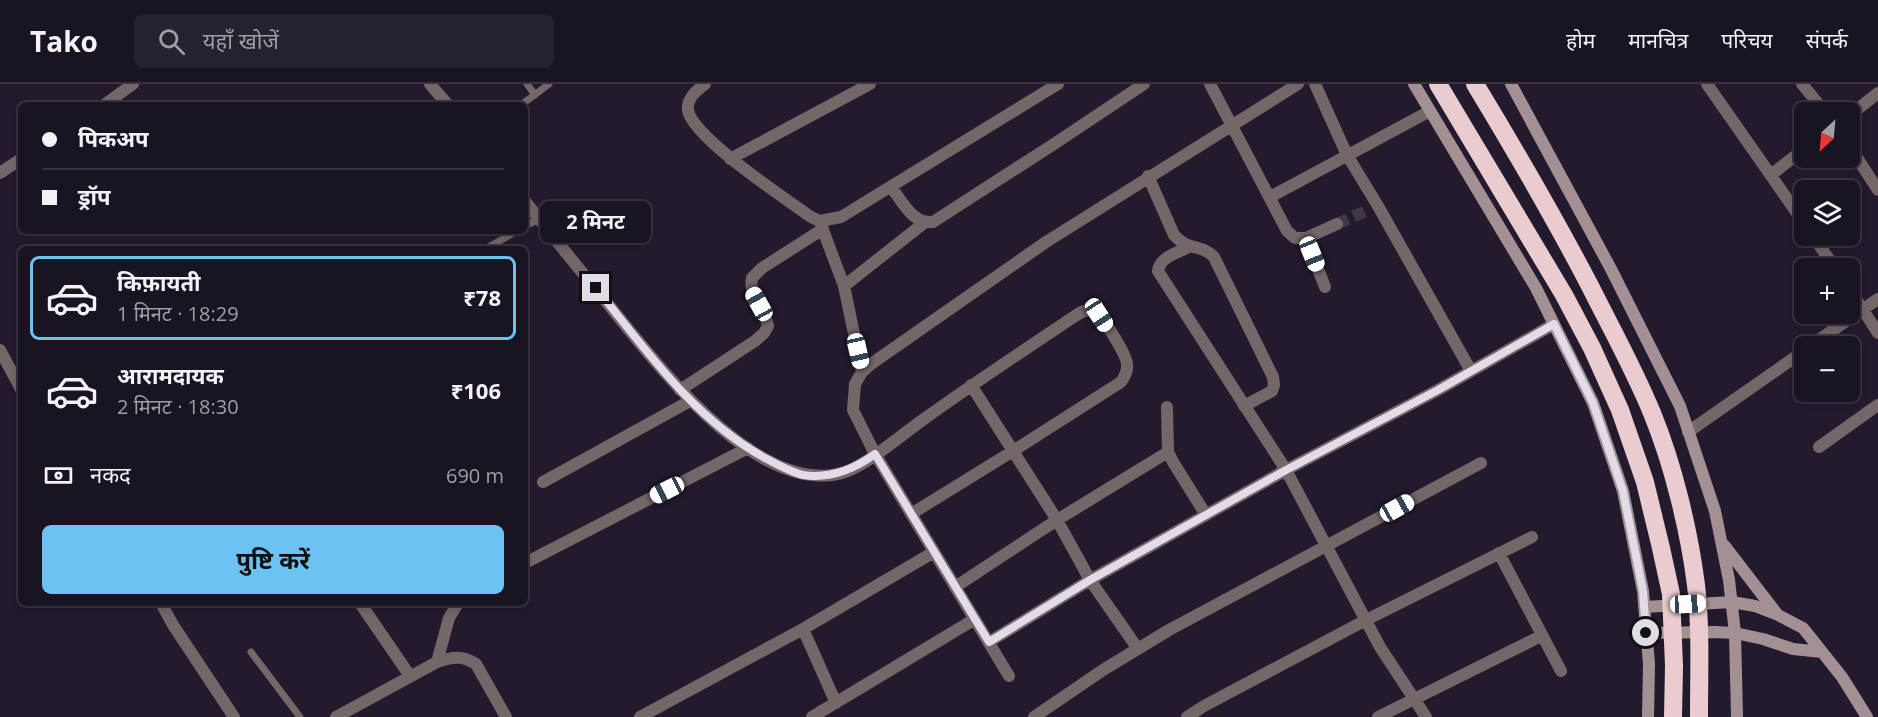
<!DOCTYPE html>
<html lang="hi">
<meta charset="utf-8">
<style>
:root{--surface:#1a1422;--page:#27212f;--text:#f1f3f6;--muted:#9f9ea5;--line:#383340;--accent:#6cc3f2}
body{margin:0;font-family:"Open Sans","Noto Sans Devanagari",sans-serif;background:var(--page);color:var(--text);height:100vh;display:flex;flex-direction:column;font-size:22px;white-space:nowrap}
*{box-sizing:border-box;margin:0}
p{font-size:20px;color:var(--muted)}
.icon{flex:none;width:33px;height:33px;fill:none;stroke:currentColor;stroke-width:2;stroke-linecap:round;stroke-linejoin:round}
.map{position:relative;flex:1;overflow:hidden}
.drawer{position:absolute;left:18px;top:162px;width:510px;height:360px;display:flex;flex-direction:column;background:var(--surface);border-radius:9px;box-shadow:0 3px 9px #0003,0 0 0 2px var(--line)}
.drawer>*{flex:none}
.banner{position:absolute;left:18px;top:18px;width:510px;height:132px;border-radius:9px;box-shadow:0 3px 9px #0003,0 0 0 2px var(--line);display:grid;align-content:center;height:132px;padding:0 24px;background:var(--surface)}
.needle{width:39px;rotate:206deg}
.fabs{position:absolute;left:1794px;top:18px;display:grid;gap:12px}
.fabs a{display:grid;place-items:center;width:66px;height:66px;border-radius:9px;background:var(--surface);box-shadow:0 3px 9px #0003,0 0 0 2px var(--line);font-size:30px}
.end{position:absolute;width:27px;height:27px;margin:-14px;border:8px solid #e2dce8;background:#111;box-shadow:0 0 0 3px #111}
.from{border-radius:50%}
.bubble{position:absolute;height:42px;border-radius:9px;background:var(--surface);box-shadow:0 3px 9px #0003,0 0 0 2px var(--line);font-size:20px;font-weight:700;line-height:42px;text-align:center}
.car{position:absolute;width:18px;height:36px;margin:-18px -9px;border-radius:8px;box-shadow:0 0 4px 2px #0007;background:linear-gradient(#fff 24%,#345 0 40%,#fff 0 76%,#345 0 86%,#fff 0)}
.banner b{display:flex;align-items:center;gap:21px;height:57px;font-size:22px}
.banner b+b{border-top:2px solid var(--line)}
.banner i{width:15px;height:15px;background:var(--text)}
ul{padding:10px 0 0;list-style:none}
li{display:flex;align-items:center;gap:18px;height:84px;margin:0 12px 9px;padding:0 12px;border:3px solid transparent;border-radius:9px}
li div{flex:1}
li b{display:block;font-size:22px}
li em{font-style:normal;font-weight:700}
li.selected{border-color:var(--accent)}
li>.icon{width:54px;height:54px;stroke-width:1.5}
.pay{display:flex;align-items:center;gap:15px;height:66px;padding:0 24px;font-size:22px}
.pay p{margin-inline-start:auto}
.cta{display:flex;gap:12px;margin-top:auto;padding:12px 24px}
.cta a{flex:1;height:69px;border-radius:9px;background:var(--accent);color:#111;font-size:24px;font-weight:700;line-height:69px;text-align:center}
header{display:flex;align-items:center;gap:36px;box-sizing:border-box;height:84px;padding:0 30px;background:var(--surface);border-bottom:2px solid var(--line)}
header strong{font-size:28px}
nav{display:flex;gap:33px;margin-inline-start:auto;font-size:21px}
.search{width:420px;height:54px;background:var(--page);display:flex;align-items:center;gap:15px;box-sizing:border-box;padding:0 21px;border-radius:9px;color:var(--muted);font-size:22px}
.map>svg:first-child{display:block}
</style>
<header>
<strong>Tako</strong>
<div class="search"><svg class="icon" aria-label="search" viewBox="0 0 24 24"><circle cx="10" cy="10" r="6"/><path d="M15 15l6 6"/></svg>यहाँ खोजें</div>
<nav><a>होम</a><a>मानचित्र</a><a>परिचय</a><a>संपर्क</a></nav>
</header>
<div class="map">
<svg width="1878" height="633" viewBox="0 0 1878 633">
<rect width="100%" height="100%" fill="#231b2d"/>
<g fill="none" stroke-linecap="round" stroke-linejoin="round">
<path stroke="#403849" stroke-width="12" stroke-dasharray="12 6" stroke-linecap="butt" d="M1337,140l31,-14"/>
<path stroke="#736768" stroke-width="7" d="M527,0l8,11
M521,21l28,-21
M525,142l14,-7
M485,165l32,-18
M251,568l49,65"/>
<path stroke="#736768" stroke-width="12" d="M430,0l18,21
M705,0c-9,7 -18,14 -17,26 4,27 98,89 123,107l9,4 21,-4 217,-133
M1210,0l77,147 8,7h11l31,-14
M1315,0l32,71 31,51 93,165
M1707,0l97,139
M1802,0l23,28
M104,21l29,-21
M1850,31l28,-22
M1850,63l28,43
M730,75l140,-75
M0,89l21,-14
M1772,90l32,-25
M1148,92l26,59c15,17 26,8 40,22l59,120 1,8 -2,6 -28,15
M891,103c12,15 21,37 42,35l121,-78 90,-60
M1270,113l160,-86
M525,117c27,35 55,69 83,103 47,58 151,196 237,168 23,-8 59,-39 79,-53 50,-36 100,-69 151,-103 6,-4 11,-7 18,-5 9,3 33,43 34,53 1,7 -2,12 -6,18l-108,69 -102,63
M820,138l24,64 18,86
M1813,152l22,32
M1306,154l19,49
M1189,163c-12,6 -29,10 -31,24l128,199 94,177 46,70
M844,202l80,-63
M1850,206l28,43
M1810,262l68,-47
M0,266l21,39
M971,301l86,135 33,60 48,69
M680,306l75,-49 9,-8 4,-7c-3,-17 -20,-30 -16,-48l10,-10 61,-39
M1167,323l1,45 5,10 33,53
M1688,348l116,-81
M1819,363l59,-42
M543,398l147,-81
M1499,469l62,118
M525,479l223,-115
M955,503l102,-67 111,-68
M161,519l12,22 61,92
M360,519l50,73
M803,545l33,74
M989,558l101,-62 196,-110 152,-80 116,-66
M437,578l12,-44 9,-15
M1009,592l-134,-222 -22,-44 2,-26 7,-12 9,-8 175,-122 252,-158
M336,633l101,-55c15,-5 25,-7 39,2l30,53
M640,633l163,-88 131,-77
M812,633l163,-98
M1034,633l69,-47 66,-40 312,-167
M1187,633l17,-11 162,-86 166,-83
M1378,633l163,-81"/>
<path stroke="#a39092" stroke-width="12" d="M1414,0l122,204 57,115 30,88 20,100 6,73 -1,53
M1511,0l100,185 69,137 35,105 14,69 6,53 2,84
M1724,461l53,69
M1644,523l88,-5 23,4 23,9 25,13 39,49 25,40
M1646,549l70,-1 19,1 28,6 30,10 29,3"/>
<path stroke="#eaccd0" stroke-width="18" d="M1438,0l126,211 28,53 28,62 25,72 16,66 10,46 3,72 -1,51
M1475,0c40,66 79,133 115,202 21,42 44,83 62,127 21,51 37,117 44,172 5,43 3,88 3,132"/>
</g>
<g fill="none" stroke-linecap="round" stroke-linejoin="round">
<path stroke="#e2dce8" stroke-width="8" d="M596,204c50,62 98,131 169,170 11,6 25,14 38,17 27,4 50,-5 72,-21l114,188 101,-62 196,-110 152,-80 116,-66 39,79 30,88 20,100 3,42"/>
</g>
</svg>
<div class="fabs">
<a><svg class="needle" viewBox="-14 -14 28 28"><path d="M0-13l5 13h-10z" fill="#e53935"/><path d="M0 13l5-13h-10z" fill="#9f9ea5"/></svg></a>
<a><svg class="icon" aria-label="layers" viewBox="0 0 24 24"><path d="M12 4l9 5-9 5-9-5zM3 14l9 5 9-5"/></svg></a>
<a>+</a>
<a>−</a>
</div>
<i class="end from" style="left:1646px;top:549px"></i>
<i class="end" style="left:596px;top:204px"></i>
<div class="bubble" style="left:540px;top:117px;width:111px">2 मिनट</div>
<i class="car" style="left:1312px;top:170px;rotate:158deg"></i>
<i class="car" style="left:759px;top:220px;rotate:331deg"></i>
<i class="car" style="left:1099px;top:231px;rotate:147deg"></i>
<i class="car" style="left:858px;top:267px;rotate:167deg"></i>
<i class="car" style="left:667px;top:406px;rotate:243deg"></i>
<i class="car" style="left:1397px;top:424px;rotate:61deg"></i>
<i class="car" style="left:1688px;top:520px;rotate:87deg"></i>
<div class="banner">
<b><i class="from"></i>पिकअप</b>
<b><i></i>ड्रॉप</b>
</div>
<section class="drawer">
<ul>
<li class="selected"><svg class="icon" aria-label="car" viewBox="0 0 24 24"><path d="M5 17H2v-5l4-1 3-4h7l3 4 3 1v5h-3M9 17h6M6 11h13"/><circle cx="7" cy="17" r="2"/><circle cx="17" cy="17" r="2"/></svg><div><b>किफ़ायती</b><p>1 मिनट · 18:29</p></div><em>₹78</em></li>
<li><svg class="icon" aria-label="car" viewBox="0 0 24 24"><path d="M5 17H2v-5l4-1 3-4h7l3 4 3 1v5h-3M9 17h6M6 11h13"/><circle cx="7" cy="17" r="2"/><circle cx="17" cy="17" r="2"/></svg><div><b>आरामदायक</b><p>2 मिनट · 18:30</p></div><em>₹106</em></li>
</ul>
<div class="pay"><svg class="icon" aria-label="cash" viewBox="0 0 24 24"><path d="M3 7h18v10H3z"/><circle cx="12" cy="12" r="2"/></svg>नकद<p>690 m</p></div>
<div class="cta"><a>पुष्टि करें</a></div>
</section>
</div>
